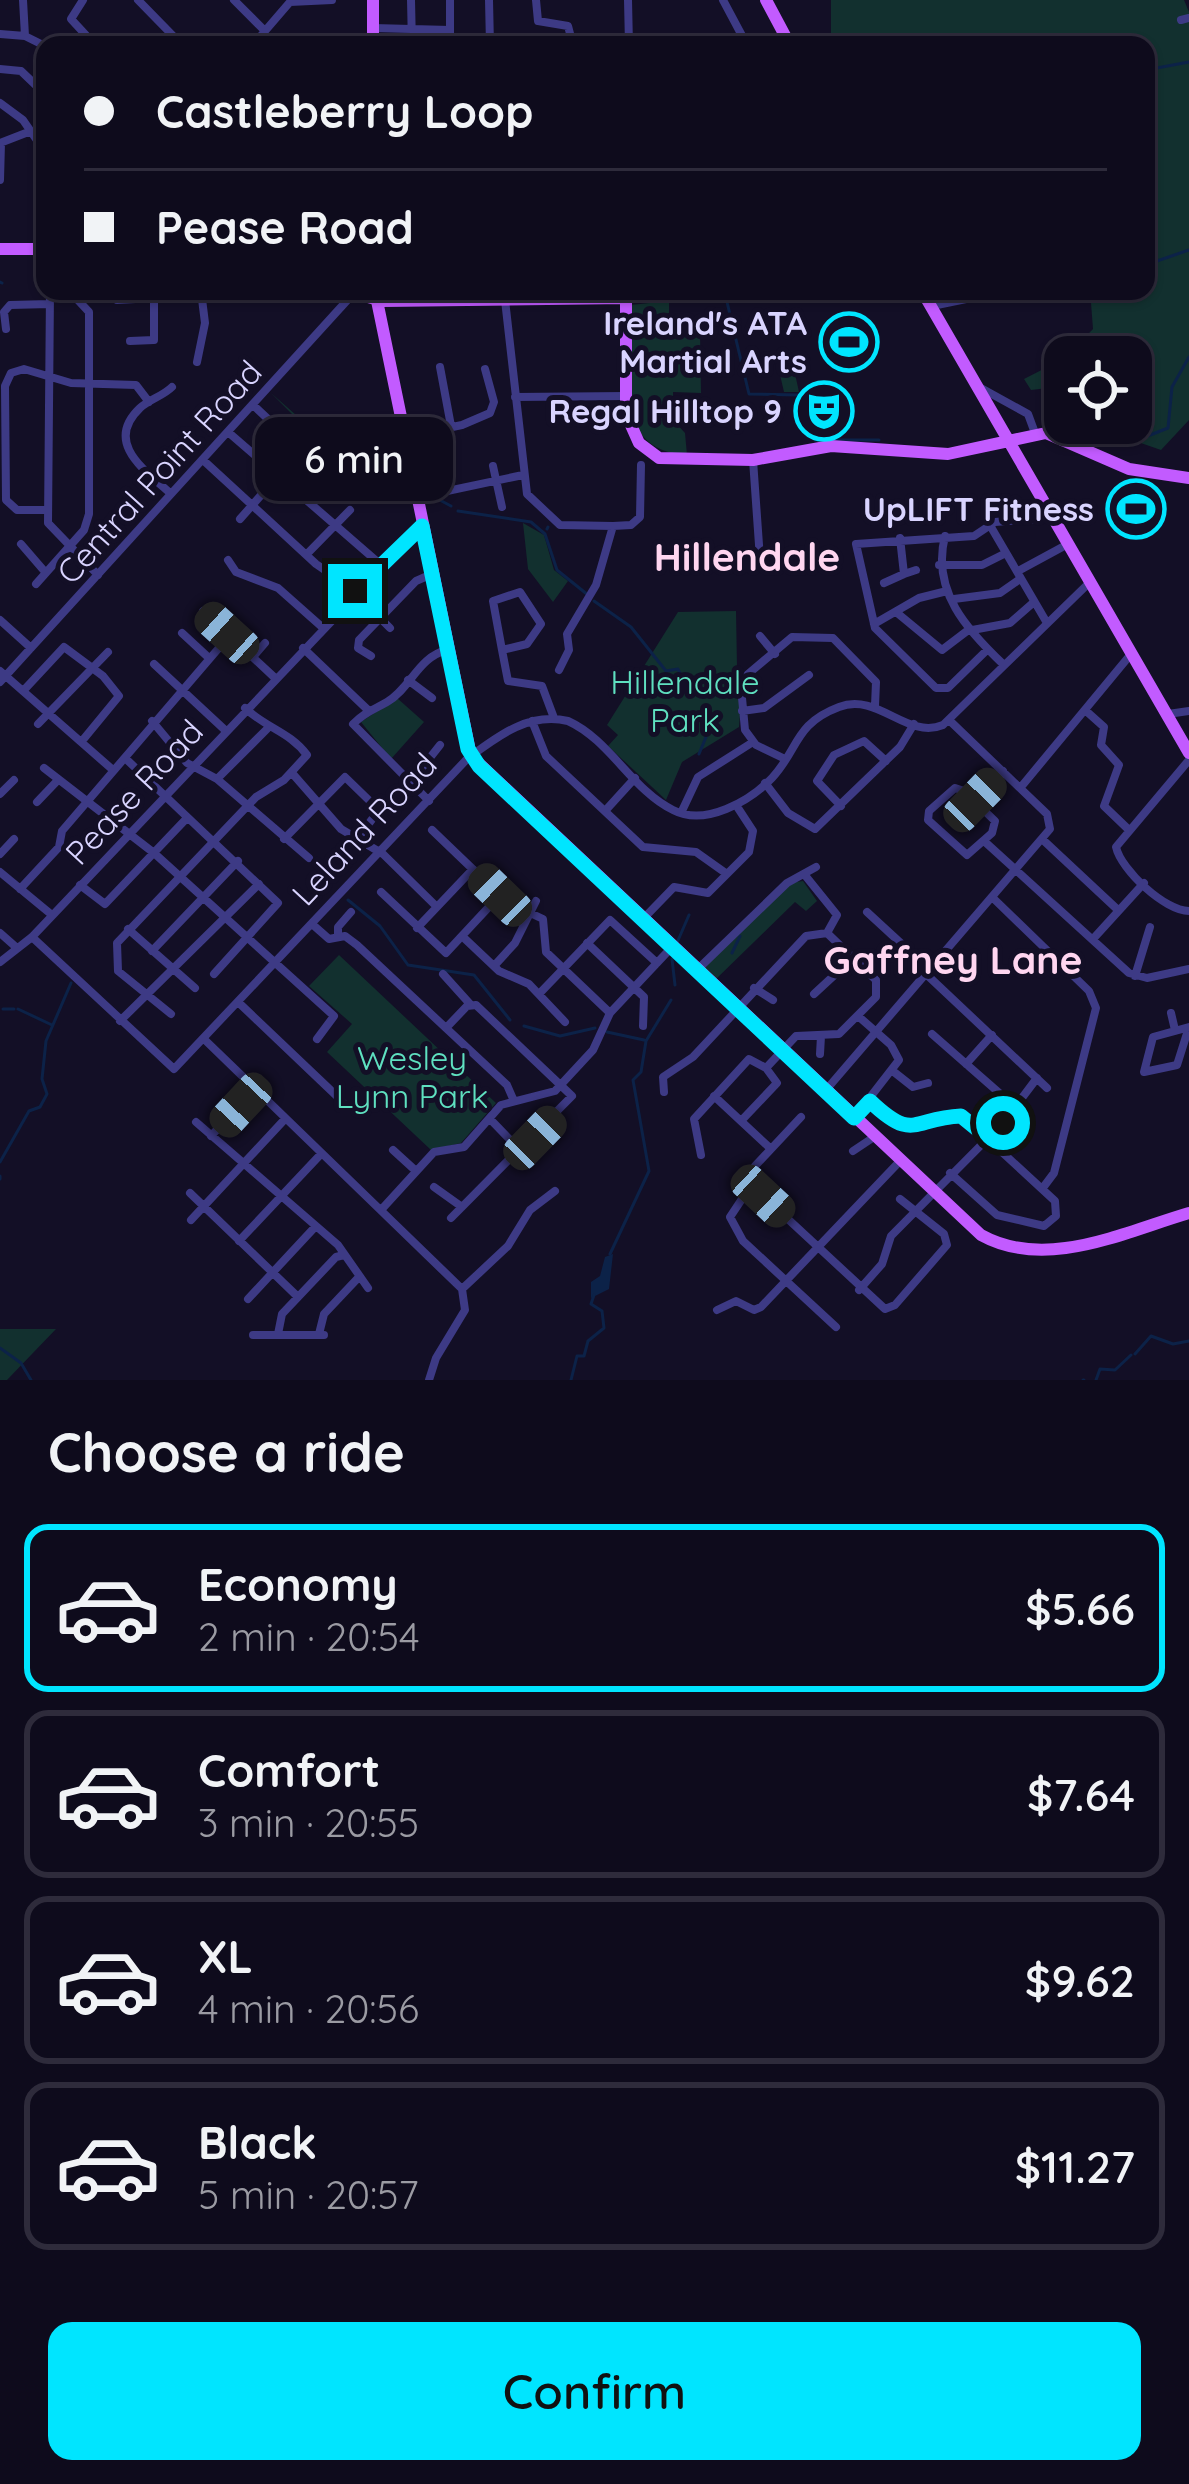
<!DOCTYPE html>
<meta charset="utf-8">
<style>
:root{--surface:#0e0b1c;--page:#1c1929;--text:#f1f3f6;--muted:#9b9ba3;--line:#2e2b3b;--accent:#00e5ff}
body{margin:0;font-family:Quicksand,sans-serif;background:var(--page);color:var(--text);height:100vh;display:flex;flex-direction:column;font-size:45px;white-space:nowrap}
*{box-sizing:border-box;margin:0}
p{font-size:39px;color:var(--muted)}
.icon{flex:none;width:66px;height:66px;fill:none;stroke:currentColor;stroke-width:2;stroke-linecap:round;stroke-linejoin:round}
.map{position:relative;height:1380px;overflow:hidden}
.panel{display:flex;flex-direction:column;background:var(--surface);flex:1}
.panel>*{flex:none}
.top-card{position:absolute;left:36px;top:36px;width:1119px;height:264px;border-radius:24px;box-shadow:0 3px 9px #0004,0 0 0 3px var(--line);display:grid;align-content:center;height:264px;padding:0 48px;background:var(--surface)}
.fabs{position:absolute;left:1044px;top:336px;display:grid;gap:24px}
.fabs a{display:grid;place-items:center;width:108px;height:108px;border-radius:24px;background:var(--surface);box-shadow:0 3px 9px #0004,0 0 0 3px var(--line);font-size:60px}
.end{position:absolute;width:54px;height:54px;margin:-27px;border:15px solid #00e5ff;background:#111;box-shadow:0 0 0 6px #111}
.from{border-radius:50%}
.bubble{position:absolute;height:84px;border-radius:24px;background:var(--surface);box-shadow:0 3px 9px #0004,0 0 0 3px var(--line);font-size:39px;font-weight:600;line-height:84px;text-align:center}
.car{position:absolute;width:36px;height:72px;margin:-36px -18px;border-radius:15px;box-shadow:0 0 9px 3px #0007;background:linear-gradient(#222 24%,#8ab4d8 0 40%,#222 0 76%,#8ab4d8 0 86%,#222 0)}
.top-card b{display:flex;align-items:center;gap:42px;height:114px;font-size:45px}
.top-card b+b{border-top:3px solid var(--line)}
.top-card i{width:30px;height:30px;background:var(--text)}
ul{padding:0;list-style:none}
li{display:flex;align-items:center;gap:36px;height:168px;margin:0 24px 18px;padding:0 24px;border:6px solid var(--line);border-radius:24px}
li div{flex:1}
li b{display:block;font-size:45px}
li em{font-style:normal;font-weight:600}
li.active{border-color:var(--accent)}
li>.icon{width:108px;height:108px;stroke-width:1.5}
h2{padding:0 48px;font-size:54px;line-height:144px}
.button{display:flex;gap:24px;margin-top:auto;padding:24px 48px}
.button a{flex:1;height:138px;border-radius:24px;background:var(--accent);color:#111;font-size:48px;font-weight:600;line-height:138px;text-align:center}
.map>svg:first-child{display:block}
</style>
<div class="map">
<svg width="1189" height="1380" viewBox="0 0 1189 1380">
<rect width="100%" height="100%" fill="#130f26"/>
<path fill="#12302f" d="M831,0h353l5,12v408l-28,30 -26,-9 2,-44 -6,-40h-65l27,-28 -2,-26 -13,-4 -1,-8h69v-246h-242l-1,-9h-72z
M669,301v30h31l1,62 -28,-1 1,29 11,12 2,22c-79,-4 -57,-92 -57,-150z
M790,351l9,41h-15l-9,-39z
M1065,358v28l-34,4 -7,-11z
M271,393l59,52 -23,26 7,-12 -9,-15 8,-9z
M523,523l21,12 10,35 14,11 -15,21 -25,-33z
M736,611l1,56 6,8 -4,52 -57,35 -16,38 -58,-54 10,-11 -11,-10 71,-113z
M397,698l27,24 -33,37 -30,-37z
M803,881l14,20 -11,10 -11,-9 -81,79 -10,-14 86,-84z
M339,955l157,148 -35,40 -30,7 -104,-98 25,-28 -43,-38z
M0,1329h56l-49,51h-7z"/>
<path fill="#0c2248" d="M613,1254l-4,35 -18,9v-16l9,-6 5,-19z"/>
<g fill="none" stroke-linecap="round" stroke-linejoin="round">
<path stroke="#0c2248" stroke-width="3" d="M1146,70l43,-8
M1146,271l11,-10 32,-11
M0,282l2,1
M727,302l22,92 49,1 17,45h64
M1140,439l28,-11 4,-41 17,-30
M436,498l15,8
M458,511l73,11 14,12 12,36 31,25
M547,529l1,-2
M594,601l37,26 35,44 12,-2 4,9
M699,754l7,-17 -1,-26
M348,900l32,26 28,39 66,10 36,45
M676,945l13,-30
M732,953l8,-17
M672,959l3,26
M3,1009h11
M18,1009l34,16
M524,1026l36,10 35,-8
M607,1032l37,8
M0,1162l29,-51 11,-4 7,-13 -5,-15 4,-38 25,-58
M0,1176v3
M610,1254l39,-83 -16,-91 8,-8 5,-31 25,-41
M0,1348l21,15 10,17
M1135,1354l16,-18 22,8 16,-3
M571,1380l6,-24h7l4,-15 16,-13 -2,-17 -11,-7 3,-9
M1083,1380h1
M1096,1380l4,-11 15,1 16,-15"/>
<path stroke="#3d3a85" stroke-width="8" d="M23,0l2,36
M83,0l-12,19 24,26
M138,0l44,45
M234,0l31,31
M411,0l1,45
M489,0l1,45
M536,0l2,21 30,5 5,19
M628,0l1,45
M723,0l24,45
M1181,20l8,-2
M373,28l77,2
M0,34l25,2 20,10
M117,45l2,-3
M253,45l37,-43 42,-2
M450,45v-45
M0,69l21,2 24,23
M0,103l23,17 22,32
M0,143l31,-12
M0,180l1,-37
M50,291l-2,232 50,52
M627,298l270,-7
M117,300l37,-2
M505,300l22,194 33,31 53,1
M932,306l73,-15
M6,329l-2,-17 6,-7 40,-1
M130,341l24,-1v-49
M197,362l8,-39 -4,-32
M440,367l11,59
M979,387l49,27 7,19
M515,397l111,-1
M228,432l152,132
M404,437l58,-12 28,-12 4,-11 -9,-33
M203,460l113,104 39,27
M753,460l7,99
M493,466l9,41
M171,494c-25,-23 -68,-51 -31,-86 10,-9 23,-12 32,-21
M419,497l104,-22
M48,510h-31l-11,-10 -1,-114 6,-13 13,-4 47,14 65,2 13,17
M240,519l61,-69 -48,-45
M991,527l56,96
M945,536c-14,55 22,94 59,129
M900,538l4,36 12,-4
M21,544l25,29
M306,555l44,-45
M228,560l8,12 42,16 44,39
M939,565h43l24,-12
M1020,570l48,-26
M884,583l20,-9
M36,584l48,-54 5,-16v-202l-13,-14 -26,-2
M520,592l21,32 -14,20 -25,6 -9,-49z
M954,599l46,-6 20,-14
M203,611l71,66
M896,612l46,38 25,-19 43,-8 24,-21
M380,618l10,10
M0,620l31,28
M874,624l45,-26 28,-7
M182,633l27,25
M760,636l15,18
M303,648l65,62
M502,650l6,31 34,5 12,32
M987,650l-39,38h-12l-61,-60 -19,-84 118,-8 21,-14 55,-4
M371,656l-13,-8 1,-8 57,-59 16,-7
M253,657l12,-14
M154,664l71,66
M559,670l10,-20 -2,-16 29,-49 17,-59 18,-1 9,-8 1,-52
M0,671l113,99
M408,680l24,18
M0,682l352,-387
M24,690l40,-43 39,29 16,20 -37,45
M1085,710l19,17 -3,18 18,20 -15,41 24,23
M742,711l22,-3 45,-33
M1168,714l21,-3
M152,721l35,42 30,16 92,79
M532,721l14,35 97,91 53,5 31,22
M38,724l70,-72
M125,758l153,145 -64,71
M783,758l-27,-13 -11,-15 -4,-43 7,-13 44,-37 41,1 43,44 -1,24
M1189,760l-73,87c5,23 49,64 73,64
M44,768l110,85 180,163 -17,23
M292,773l49,56 42,25 54,53
M217,779l50,-50
M410,783l30,-38
M765,783l23,30 27,16 85,-82 14,-23
M1021,787l110,-133
M955,788l9,3 31,30 -3,12 -25,22 -39,-35 1,-9z
M0,794l14,-14
M975,800l28,-29
M429,801l-76,-77c12,-12 20,-14 34,-22 24,-14 31,-45 60,-52
M37,802l21,-22
M841,806l-24,-25 17,-26 30,-14 22,20
M605,811l30,-33
M681,813l17,-36 55,-35
M432,830l75,72 36,17 3,33 64,61
M284,839l61,-62 34,33 -21,28
M1042,839l76,71
M984,841l145,132 18,5 42,-9
M0,854l14,-15
M0,872l52,43
M804,874l33,41 -10,18
M80,885l25,19 82,-86
M20,889l39,-42 3,-16 168,-196
M381,892l65,61 54,-58
M993,898l96,93 7,17 -42,165 -12,16
M867,912l63,58
M643,919l31,-32 34,6 41,-41 4,-21 -17,-26
M312,924l17,15 16,-3 12,9 150,140 7,16
M417,928l56,-59
M128,929l67,59
M0,933l17,15
M338,936v-9l13,-15
M462,936l37,35 30,13 36,38
M32,937l142,132 293,-310c31,-23 61,-47 101,-38 42,19 64,69 105,89 32,17 77,-9 99,-32 27,-29 22,-54 67,-71 39,-15 68,33 104,18l147,-143
M1093,939l51,-56
M587,943l57,54 -1,29
M152,951l86,-90
M0,962l32,-25 390,-411
M494,966l21,-23 21,-42
M698,969l89,-86 29,-16
M443,974l27,30
M926,974l121,114
M1135,976l15,-49
M754,988l19,12
M539,994l71,-74 47,43
M814,994l39,-36
M238,1002l104,99
M1171,1013l4,17
M171,1014l-53,-43 -1,-28 139,-146 28,-17 23,-25c-17,-23 -41,-27 -62,-47
M120,1021l139,-137
M1189,1027l-12,38 -33,7 9,-35z
M446,1028l21,-22 9,-1 96,91 -121,122
M932,1034l81,71
M205,1040l257,249 3,21 -29,48 -7,22
M820,1054l1,-18
M966,1064l26,-29
M894,1072l19,15 15,-4
M826,1090l224,-261 -3,-15 -98,-94
M664,1092l-1,-15 30,-20 113,-121 21,-3
M714,1096l57,53
M870,1101l31,26 64,-9 90,83 1,15 -12,10 -47,-11 -47,-42
M801,1117l-46,49 -7,24 -18,27 13,24 93,86
M854,1118l45,-58 -8,-15 -33,-29
M490,1119l27,28
M741,1121l36,-38 -11,-15
M196,1122l142,123 30,43
M211,1136l43,-46
M393,1150l23,21
M853,1151l21,-14
M701,1155l-7,-36 55,-60 17,9 30,-32 43,-2 37,-37v-17l-49,-47
M434,1187l28,20
M748,1190l15,6 122,113 10,-4 52,-60 -3,-11 -44,-35
M190,1193l108,104
M381,1210l53,-58 30,-5 37,-42 54,-14 38,-41 17,-37 62,-66
M191,1220l94,-101
M239,1241l82,-87
M462,1289l46,-43 22,-36 25,-19
M859,1290l23,-26 9,-28 112,-113 34,-45
M248,1299l67,-72
M717,1310l19,-9 18,9 7,-3 139,-146
M278,1334l4,-20 54,-57 8,-2
M319,1334l5,-20 34,-36
M253,1335h71"/>
<path stroke="#c25bff" stroke-width="12" d="M373,0v45
M766,0l24,45
M0,249h45
M347,291l35,10 244,-3v116l13,29 20,15 94,2 78,-14 117,8 98,-21 83,36 60,9
M375,291l96,465 510,479c65,36 143,-3 208,-22
M922,291l267,462"/>
</g>
<g fill="none" stroke-linecap="round" stroke-linejoin="round">
<path stroke="#00e5ff" stroke-width="15" d="M355,591l67,-65 46,223 11,17 375,352 16,-17c44,42 42,17 91,15l27,22 15,-15"/>
</g>
<defs>
<symbol id="stadium-ring" viewBox="-11 -11 22 22"><circle r="9.5" fill="#130f26" stroke="#00e5ff" stroke-width="1.5"/><path d="M0-5a6.5 5 0 1 0 0 10a6.5 5 0 1 0 0-10ZM-3.5-1.8h7v3.6h-7Z" fill="#00e5ff"/></symbol>
<symbol id="theatre-ring" viewBox="-11 -11 22 22"><circle r="9.5" fill="#130f26" stroke="#00e5ff" stroke-width="1.5"/><path d="M-5-5.5Q0-4 5-5.5V0Q5 5 0 6Q-5 5-5 0ZM-3.3-2.5H-1v1.5H-3.3ZM1-2.5H3.3v1.5H1ZM-2.8 1Q0 5.5 2.8 1Z" fill="#00e5ff"/></symbol>
</defs>
<g fill-rule="evenodd">
<use href="#stadium-ring" x="816" y="309" width="66" height="66"/>
<use href="#theatre-ring" x="791" y="378" width="66" height="66"/>
<use href="#stadium-ring" x="1103" y="476" width="66" height="66"/>
</g>
<g text-anchor="middle" stroke-width="10" stroke-linejoin="round" paint-order="stroke">
<g font-size="33" font-weight="bold" fill="#d9d4ff" stroke="#130f26" text-anchor="end">
<text x="807" y="335">Ireland's ATA<tspan x="807" dy="38">Martial Arts</tspan></text>
<text x="782" y="423">Regal Hilltop 9</text>
<text x="1094" y="521">UpLIFT Fitness</text>
</g>
<g font-size="33" fill="#d9d4ff" stroke="#130f26">
<text transform="translate(159 472) rotate(-48)" y="12">Central Point Road</text>
<text transform="translate(134 792) rotate(-47)" y="12">Pease Road</text>
<text transform="translate(364 829) rotate(-47)" y="12">Leland Road</text>
</g>
<g font-size="33" fill="#5fe0c0" stroke="#130f26">
<text x="685" y="694">Hillendale<tspan x="685" dy="38">Park</tspan></text>
<text x="412" y="1070">Wesley<tspan x="412" dy="38">Lynn Park</tspan></text>
</g>
<g font-size="39" font-weight="bold" fill="#ffd6f0" stroke="#130f26">
<text x="747" y="571">Hillendale</text>
<text x="953" y="974">Gaffney Lane</text>
</g>
</g>
</svg>
<div class="fabs">
<a><svg class="icon" aria-label="locate" viewBox="0 0 24 24"><circle cx="12" cy="12" r="6"/><path d="M12 2v4M12 18v4M2 12h4M18 12h4"/></svg></a>
</div>
<i class="end from" style="left:1003px;top:1123px"></i>
<i class="end" style="left:355px;top:591px"></i>
<div class="bubble" style="left:255px;top:417px;width:198px">6 min</div>
<i class="car" style="left:227px;top:633px;rotate:312deg"></i>
<i class="car" style="left:975px;top:800px;rotate:44deg"></i>
<i class="car" style="left:500px;top:895px;rotate:314deg"></i>
<i class="car" style="left:241px;top:1105px;rotate:223deg"></i>
<i class="car" style="left:535px;top:1138px;rotate:44deg"></i>
<i class="car" style="left:763px;top:1196px;rotate:133deg"></i>
<div class="top-card">
<b><i class="from"></i>Castleberry Loop</b>
<b><i></i>Pease Road</b>
</div>
</div>
<section class="panel">
<h2>Choose a ride</h2>
<ul>
<li class="active"><svg class="icon" aria-label="car" viewBox="0 0 24 24"><path d="M5 17H2v-5l4-1 3-4h7l3 4 3 1v5h-3M9 17h6M6 11h13"/><circle cx="7" cy="17" r="2"/><circle cx="17" cy="17" r="2"/></svg><div><b>Economy</b><p>2 min · 20:54</p></div><em>$5.66</em></li>
<li><svg class="icon" aria-label="car" viewBox="0 0 24 24"><path d="M5 17H2v-5l4-1 3-4h7l3 4 3 1v5h-3M9 17h6M6 11h13"/><circle cx="7" cy="17" r="2"/><circle cx="17" cy="17" r="2"/></svg><div><b>Comfort</b><p>3 min · 20:55</p></div><em>$7.64</em></li>
<li><svg class="icon" aria-label="car" viewBox="0 0 24 24"><path d="M5 17H2v-5l4-1 3-4h7l3 4 3 1v5h-3M9 17h6M6 11h13"/><circle cx="7" cy="17" r="2"/><circle cx="17" cy="17" r="2"/></svg><div><b>XL</b><p>4 min · 20:56</p></div><em>$9.62</em></li>
<li><svg class="icon" aria-label="car" viewBox="0 0 24 24"><path d="M5 17H2v-5l4-1 3-4h7l3 4 3 1v5h-3M9 17h6M6 11h13"/><circle cx="7" cy="17" r="2"/><circle cx="17" cy="17" r="2"/></svg><div><b>Black</b><p>5 min · 20:57</p></div><em>$11.27</em></li>
</ul>
<div class="button"><a>Confirm</a></div>
</section>
